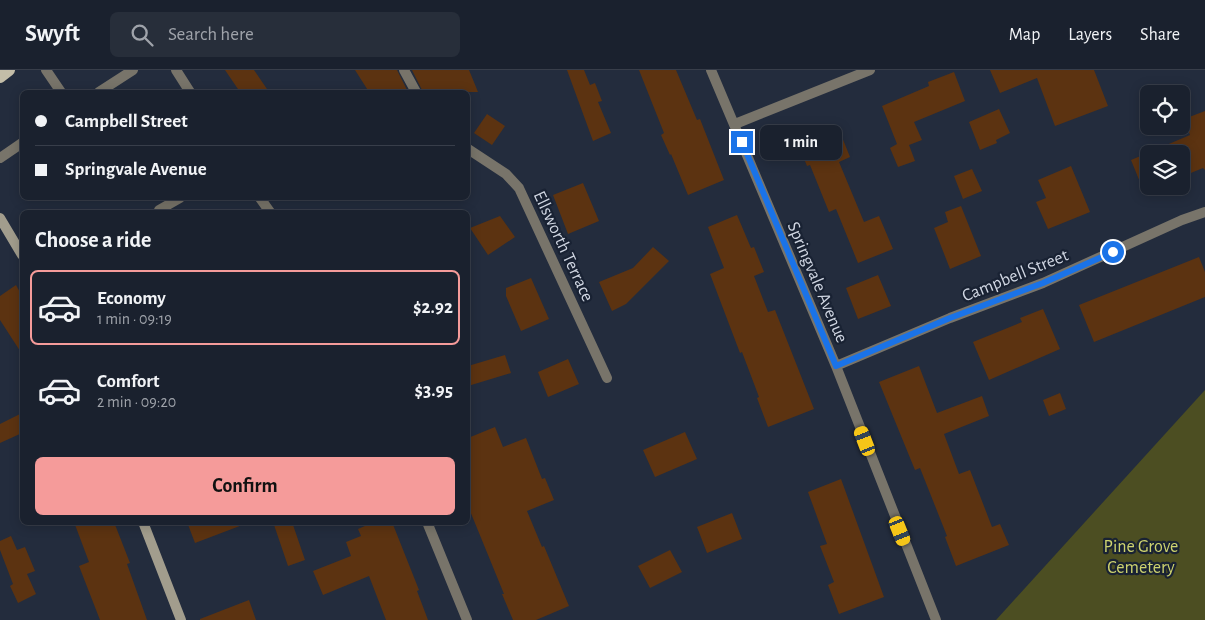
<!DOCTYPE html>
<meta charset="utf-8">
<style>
:root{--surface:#1a212e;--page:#272e3a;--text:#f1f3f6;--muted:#9fa3aa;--line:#383e4a;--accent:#f59b9a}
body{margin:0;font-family:"Alegreya Sans",sans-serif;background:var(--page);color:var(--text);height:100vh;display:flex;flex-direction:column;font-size:19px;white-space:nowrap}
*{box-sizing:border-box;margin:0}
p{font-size:16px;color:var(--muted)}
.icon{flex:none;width:28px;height:28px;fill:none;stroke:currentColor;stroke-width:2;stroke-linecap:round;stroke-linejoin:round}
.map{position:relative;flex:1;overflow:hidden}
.side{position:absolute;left:20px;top:140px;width:450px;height:315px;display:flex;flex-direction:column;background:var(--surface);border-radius:8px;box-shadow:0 2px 12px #0003,0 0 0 1px var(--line)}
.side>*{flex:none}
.banner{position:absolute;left:20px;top:20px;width:450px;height:110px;border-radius:8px;box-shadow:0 2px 12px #0003,0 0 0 1px var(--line);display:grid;align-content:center;height:110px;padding:0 15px;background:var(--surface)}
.tools{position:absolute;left:1140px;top:15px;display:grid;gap:10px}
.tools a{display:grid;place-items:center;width:50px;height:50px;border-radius:8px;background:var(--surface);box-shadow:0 2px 12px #0003,0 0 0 1px var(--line);font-size:25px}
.end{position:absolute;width:22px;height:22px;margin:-11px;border:6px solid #1a73e8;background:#fff;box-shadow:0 0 0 2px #fff}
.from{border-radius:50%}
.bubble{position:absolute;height:35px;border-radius:8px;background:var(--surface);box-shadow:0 2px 12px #0003,0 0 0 1px var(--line);font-size:16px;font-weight:700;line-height:35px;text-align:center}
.car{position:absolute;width:15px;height:30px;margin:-15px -8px;border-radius:6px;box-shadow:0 0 4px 1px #0007;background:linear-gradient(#f5c518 24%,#345 0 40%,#f5c518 0 76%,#345 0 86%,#f5c518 0)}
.banner b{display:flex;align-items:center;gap:18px;height:48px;font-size:19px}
.banner b+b{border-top:1px solid var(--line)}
.banner i{width:12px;height:12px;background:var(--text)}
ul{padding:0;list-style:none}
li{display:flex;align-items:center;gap:15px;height:75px;margin:0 10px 8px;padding:0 5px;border:2px solid transparent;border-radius:8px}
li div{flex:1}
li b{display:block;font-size:19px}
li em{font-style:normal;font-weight:700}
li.active{border-color:var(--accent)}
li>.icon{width:45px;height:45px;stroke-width:1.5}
h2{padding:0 15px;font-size:22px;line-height:60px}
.button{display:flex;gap:10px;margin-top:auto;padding:10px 15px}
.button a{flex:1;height:58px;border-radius:8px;background:var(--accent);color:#111;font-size:20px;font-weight:700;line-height:58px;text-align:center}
header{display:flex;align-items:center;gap:30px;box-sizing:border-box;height:70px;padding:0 25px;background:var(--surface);border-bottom:1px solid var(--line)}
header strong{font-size:24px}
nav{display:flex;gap:28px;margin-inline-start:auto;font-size:18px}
.search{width:350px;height:45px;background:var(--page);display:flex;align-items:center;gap:12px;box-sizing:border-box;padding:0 18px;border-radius:8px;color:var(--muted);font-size:19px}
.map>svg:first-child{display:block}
</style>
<header>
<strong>Swyft</strong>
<div class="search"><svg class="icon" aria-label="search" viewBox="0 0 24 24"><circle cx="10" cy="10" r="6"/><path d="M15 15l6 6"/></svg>Search here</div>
<nav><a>Map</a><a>Layers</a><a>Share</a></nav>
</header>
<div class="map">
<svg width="1205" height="550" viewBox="0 0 1205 550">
<rect width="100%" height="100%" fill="#232c3d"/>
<path fill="#4c4e22" d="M1205,320v230h-209z"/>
<path fill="#5c3311" d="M225,0h29l15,22h-29z
M355,0h42l11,22h-39z
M412,0h57l9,22h-55z
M567,0h17l6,15 5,-2 7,18 -4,1 13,31 -18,8z
M639,0h37l21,50 3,-1 24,61 -36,15 -17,-41 -1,1 -9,-20 3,-2z
M990,0h104l14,36 -53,20 -18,-48 -37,15z
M954,2l11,29 -51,21 8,18 -13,5 6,16 -17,6 -8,-19 7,-4 -15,-38 47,-20 -1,-4z
M999,39l11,24 -14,7 1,3 -17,7 -11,-28z
M1205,41v59l-2,-2 -22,9v-23h-32v32h9l-14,6 -13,-32 59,-25 -6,-16z
M487,44l18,12 -13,19 -18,-12z
M838,57l12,30 -11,5 25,60 15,-6 14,33 -35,14 -22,-54 -7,3 -19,-47 -3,1 -7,-17 12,-5 -2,-5z
M1071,96l19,46 -42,17 -12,-27 10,-4 -8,-18z
M972,99l10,22 -19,8 -9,-23z
M583,113l16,38 -31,13 -15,-39z
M961,136l20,50 -31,13 -16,-41 14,-6 -3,-10z
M737,145l14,33 3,-1 10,25 -10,4 14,36 7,-2 39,99 -46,18 -11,-29 2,-1 -17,-45 -2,1 -30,-79 14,-6 -16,-41z
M500,146l15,21 -27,18 -18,-27z
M653,177l16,14 -43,43 -14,7 -13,-29 34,-14z
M1199,187l6,15v25l-111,45 -15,-37z
M878,205l13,31 -33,13 -12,-31z
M531,208l18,41 -28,12 -15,-35v-8z
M16,215l6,11v58l-22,-34v-24z
M1043,239l17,40 -71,31 -16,-38 49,-20 -2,-4z
M505,285l6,18 -43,13v-20z
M568,289l11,25 -31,13 -10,-25z
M919,296l18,47 45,-17 7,20 -45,18 15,40 11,-4 22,57 8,-3 9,21 -53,21 -11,-29 2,-1 -27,-68 -5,2 -36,-88z
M1060,323l6,16 -17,7 -6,-16z
M22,343v20l-22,10v-19z
M495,357l8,20 23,-9 16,41 3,-1 9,22 -27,11 15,36 2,-1 25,60 -33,14h-23l-11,-26h2l-36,-88v-68z
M685,362l12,27 -42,18 -12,-27z
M841,409l43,118 -45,17 -11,-29 6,-3 -14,-36 7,-2 -19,-52z
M732,443l10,26 -35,14 -10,-26z
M74,452h40l16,41 -3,1 20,56h-47l-21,-54 10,-4z
M187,452h58v2l-50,19z
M273,452h19l13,38 -17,6z
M374,452h18l27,68 -2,1 11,29h-42l-17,-44 -46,19 -10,-24 38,-15 -5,-14 15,-6 -3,-7z
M11,466l6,14 8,-3 10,24 -8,3 9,20 -18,9 -8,-17 3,-2 -13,-34v-9z
M670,480l12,22 -32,16 -12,-22z
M249,530l7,20h-56v-1z"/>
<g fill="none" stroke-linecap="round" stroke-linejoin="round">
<path stroke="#78746a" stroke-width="10" d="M46,0l15,22
M99,22l34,-22
M0,88l22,-15
M159,140l21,-12"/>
<path stroke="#78746a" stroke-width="10" d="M404,0l12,22
M711,0l125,296 100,254
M735,54l135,-54
M468,79l38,25 13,14 88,190
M836,296l114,-48 93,-35 139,-63 23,-8"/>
<path stroke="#78746a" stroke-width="10" d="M176,0l14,22
M260,128l10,14
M427,452l40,98"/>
<path stroke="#a29d8d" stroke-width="10" d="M0,148l22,37
M143,452l38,98"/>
<path stroke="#c3bda8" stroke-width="12" d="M0,7l9,-7"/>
</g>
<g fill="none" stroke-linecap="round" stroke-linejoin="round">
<path stroke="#1a73e8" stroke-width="6" d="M742,72l94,224 114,-48 93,-35 70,-31"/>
</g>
<g text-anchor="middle" stroke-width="4.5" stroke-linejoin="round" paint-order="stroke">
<g font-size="18" fill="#d0d6e2" stroke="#192233">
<text transform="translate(564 176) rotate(65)" y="6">Ellsworth Terrace</text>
<text transform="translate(1015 205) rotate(-22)" y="6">Campbell Street</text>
<text transform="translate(818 212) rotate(67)" y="6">Springvale Avenue</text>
</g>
<g font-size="18" fill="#ced36f" stroke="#192233">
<text x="1141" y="482">Pine Grove<tspan x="1141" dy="21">Cemetery</tspan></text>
</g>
</g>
</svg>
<div class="tools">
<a><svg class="icon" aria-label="locate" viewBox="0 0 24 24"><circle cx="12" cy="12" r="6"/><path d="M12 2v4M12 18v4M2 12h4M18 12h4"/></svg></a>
<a><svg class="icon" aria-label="layers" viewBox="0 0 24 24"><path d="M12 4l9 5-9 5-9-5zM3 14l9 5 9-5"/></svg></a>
</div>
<i class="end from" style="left:1113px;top:182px"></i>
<i class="end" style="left:742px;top:72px"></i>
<div class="bubble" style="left:760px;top:55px;width:82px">1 min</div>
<i class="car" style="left:865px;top:371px;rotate:339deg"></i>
<i class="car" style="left:900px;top:461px;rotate:158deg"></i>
<div class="banner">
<b><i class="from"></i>Campbell Street</b>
<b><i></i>Springvale Avenue</b>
</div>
<section class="side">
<h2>Choose a ride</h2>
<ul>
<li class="active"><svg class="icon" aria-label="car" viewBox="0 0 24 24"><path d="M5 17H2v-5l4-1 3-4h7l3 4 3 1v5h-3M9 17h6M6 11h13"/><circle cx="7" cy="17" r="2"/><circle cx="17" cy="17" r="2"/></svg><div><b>Economy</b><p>1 min · 09:19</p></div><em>$2.92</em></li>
<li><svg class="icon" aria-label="car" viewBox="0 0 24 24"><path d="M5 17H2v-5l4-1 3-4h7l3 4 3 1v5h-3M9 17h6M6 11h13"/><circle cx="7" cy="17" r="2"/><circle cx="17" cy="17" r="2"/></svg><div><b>Comfort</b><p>2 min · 09:20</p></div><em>$3.95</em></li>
</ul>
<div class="button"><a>Confirm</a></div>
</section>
</div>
